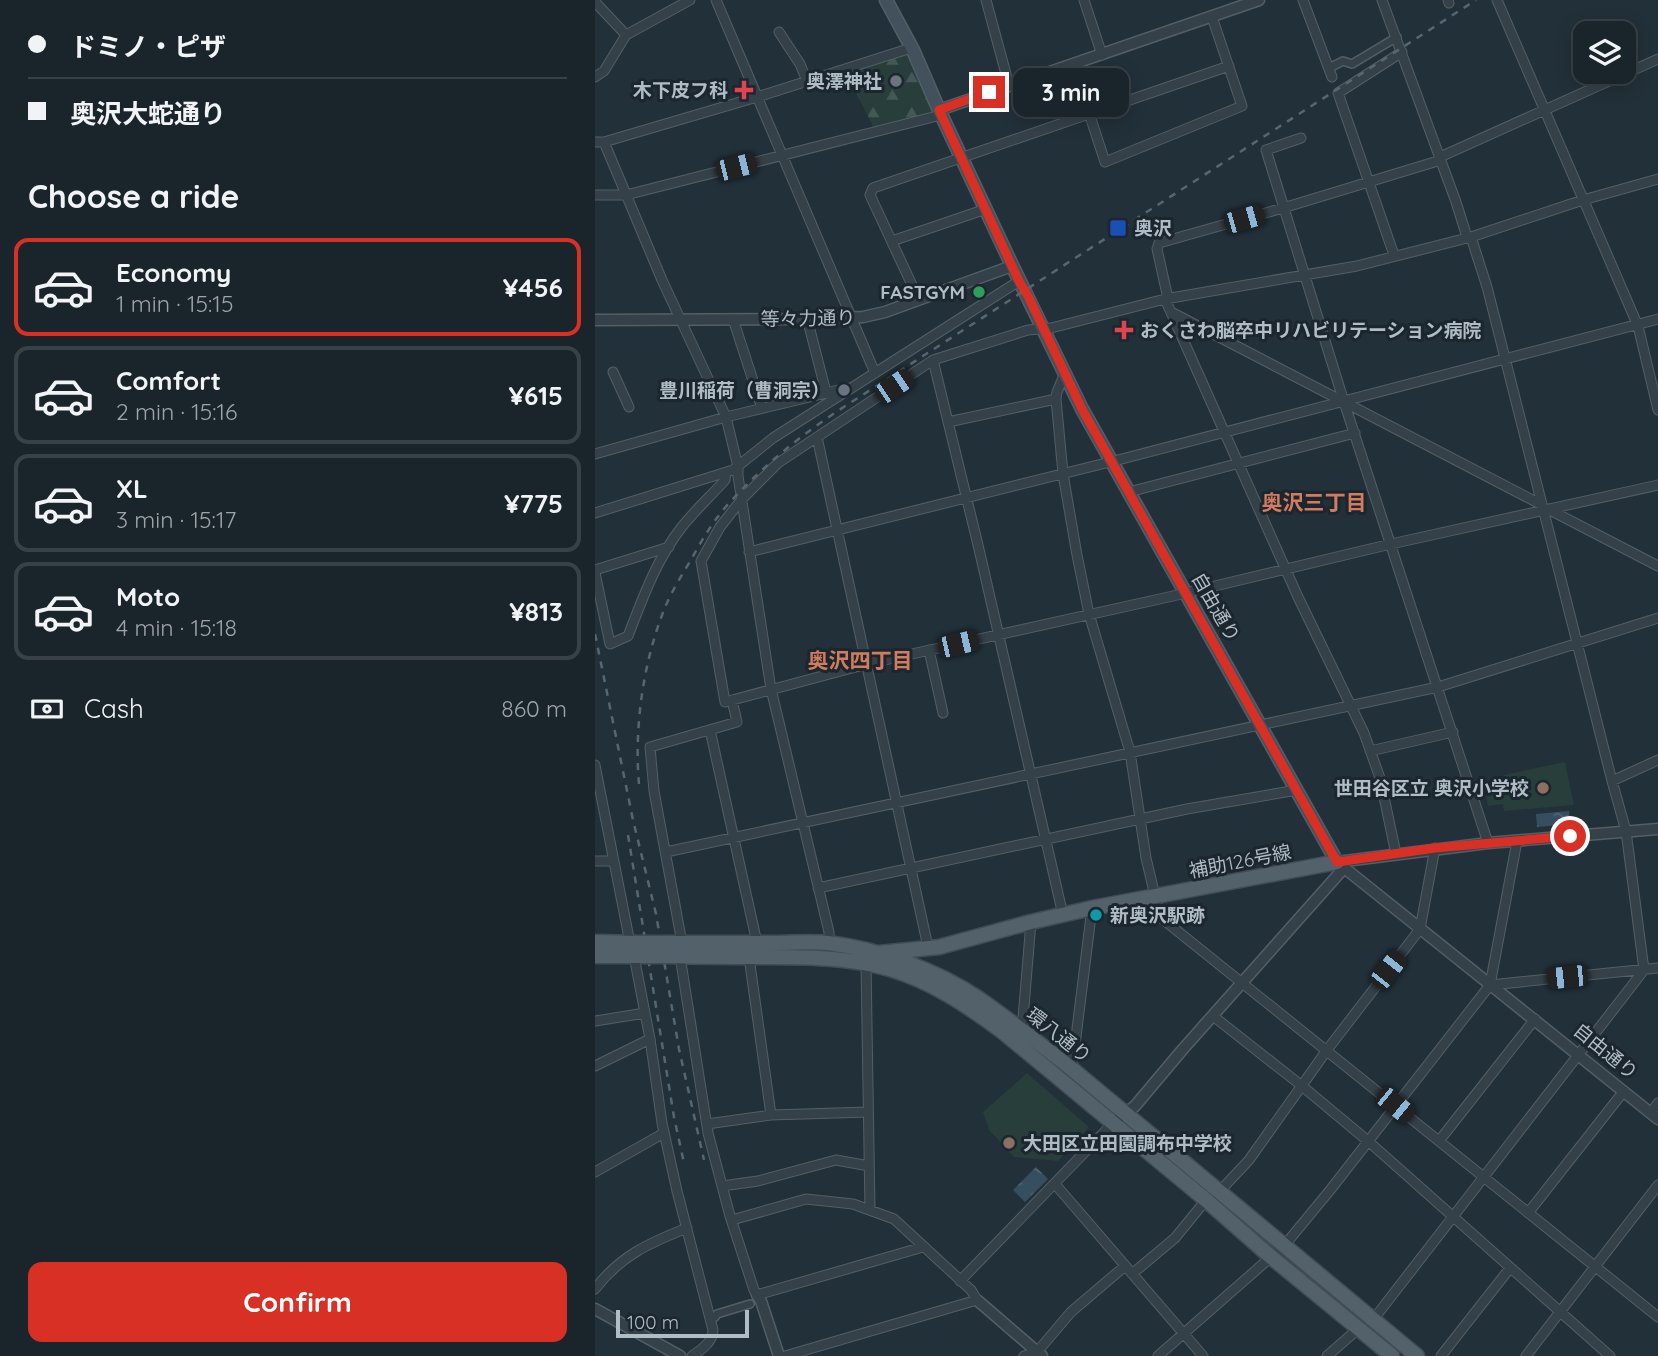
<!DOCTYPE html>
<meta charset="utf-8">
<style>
:root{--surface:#1a242b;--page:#273037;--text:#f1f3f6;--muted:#9fa4a9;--line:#384147;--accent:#d93025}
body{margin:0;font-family:Quicksand,"Noto Sans JP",sans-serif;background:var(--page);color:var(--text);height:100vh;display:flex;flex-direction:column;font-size:26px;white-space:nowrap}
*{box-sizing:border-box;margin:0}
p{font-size:23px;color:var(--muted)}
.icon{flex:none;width:38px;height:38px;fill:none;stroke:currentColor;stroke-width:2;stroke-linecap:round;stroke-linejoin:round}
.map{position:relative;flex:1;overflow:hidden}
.panel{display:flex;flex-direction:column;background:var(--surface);width:595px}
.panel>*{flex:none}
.top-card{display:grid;align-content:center;height:154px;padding:0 28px;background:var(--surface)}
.controls{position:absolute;left:978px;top:21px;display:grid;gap:14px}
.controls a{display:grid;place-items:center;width:63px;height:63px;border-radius:14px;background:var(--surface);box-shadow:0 4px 18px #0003,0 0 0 2px var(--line);font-size:35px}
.scale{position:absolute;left:21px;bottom:18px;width:133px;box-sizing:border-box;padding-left:7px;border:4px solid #b0bcc6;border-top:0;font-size:19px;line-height:24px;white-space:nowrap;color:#b0bcc6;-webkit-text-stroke:5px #1b262e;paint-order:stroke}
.end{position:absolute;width:32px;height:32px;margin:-16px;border:9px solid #d93025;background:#fff;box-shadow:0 0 0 4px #fff}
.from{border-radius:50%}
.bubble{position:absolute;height:49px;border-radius:14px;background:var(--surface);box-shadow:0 4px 18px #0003,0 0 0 2px var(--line);font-size:23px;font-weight:700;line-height:49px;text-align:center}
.car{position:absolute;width:21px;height:42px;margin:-21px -10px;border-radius:9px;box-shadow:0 0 5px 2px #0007;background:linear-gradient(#222 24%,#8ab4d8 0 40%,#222 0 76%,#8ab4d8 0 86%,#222 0)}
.top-card b{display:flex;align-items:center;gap:24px;height:66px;font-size:26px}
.top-card b+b{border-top:2px solid var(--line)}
.top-card i{width:18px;height:18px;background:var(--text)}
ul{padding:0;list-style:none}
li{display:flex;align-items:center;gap:21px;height:98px;margin:0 14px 10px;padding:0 14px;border:4px solid var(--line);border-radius:14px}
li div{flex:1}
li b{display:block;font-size:26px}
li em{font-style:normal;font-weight:700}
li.current{border-color:var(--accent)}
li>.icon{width:63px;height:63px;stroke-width:1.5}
h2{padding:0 28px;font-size:32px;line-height:84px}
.pay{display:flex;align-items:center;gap:18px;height:77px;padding:0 28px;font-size:26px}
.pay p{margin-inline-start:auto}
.primary-button{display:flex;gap:14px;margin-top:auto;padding:14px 28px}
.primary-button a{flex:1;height:80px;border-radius:14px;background:var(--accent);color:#fff;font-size:28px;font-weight:700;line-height:80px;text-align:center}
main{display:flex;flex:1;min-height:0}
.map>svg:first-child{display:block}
</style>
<main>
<section class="panel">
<div class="top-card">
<b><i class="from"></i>ドミノ・ピザ</b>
<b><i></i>奥沢大蛇通り</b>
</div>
<h2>Choose a ride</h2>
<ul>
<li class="current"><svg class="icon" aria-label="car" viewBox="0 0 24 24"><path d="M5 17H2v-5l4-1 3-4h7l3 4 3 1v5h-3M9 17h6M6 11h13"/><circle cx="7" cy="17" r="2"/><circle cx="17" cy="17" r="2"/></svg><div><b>Economy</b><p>1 min · 15:15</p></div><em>¥456</em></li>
<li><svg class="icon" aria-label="car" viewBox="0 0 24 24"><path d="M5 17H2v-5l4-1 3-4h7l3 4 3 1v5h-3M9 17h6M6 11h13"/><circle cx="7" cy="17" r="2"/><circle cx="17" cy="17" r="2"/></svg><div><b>Comfort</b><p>2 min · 15:16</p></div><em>¥615</em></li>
<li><svg class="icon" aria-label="car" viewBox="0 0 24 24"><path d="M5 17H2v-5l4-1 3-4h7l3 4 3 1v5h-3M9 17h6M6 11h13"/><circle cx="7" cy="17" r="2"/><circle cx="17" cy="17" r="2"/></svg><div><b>XL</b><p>3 min · 15:17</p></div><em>¥775</em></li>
<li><svg class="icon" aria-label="car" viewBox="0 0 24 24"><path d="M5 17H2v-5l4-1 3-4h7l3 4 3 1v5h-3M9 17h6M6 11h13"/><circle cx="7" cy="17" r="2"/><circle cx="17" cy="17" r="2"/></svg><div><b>Moto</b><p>4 min · 15:18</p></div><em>¥813</em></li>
</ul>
<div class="pay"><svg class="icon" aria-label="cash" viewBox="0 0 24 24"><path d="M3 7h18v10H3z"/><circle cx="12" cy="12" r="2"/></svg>Cash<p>860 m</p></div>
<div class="primary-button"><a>Confirm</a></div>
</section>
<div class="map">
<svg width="1063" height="1356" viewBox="0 0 1063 1356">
<defs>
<pattern id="forest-firs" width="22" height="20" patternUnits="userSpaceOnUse" patternTransform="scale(1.75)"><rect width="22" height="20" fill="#273e3b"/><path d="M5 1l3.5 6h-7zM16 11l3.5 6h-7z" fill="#445856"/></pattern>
<pattern id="water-ripples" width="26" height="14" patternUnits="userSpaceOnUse" patternTransform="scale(1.75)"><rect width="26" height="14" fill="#354f60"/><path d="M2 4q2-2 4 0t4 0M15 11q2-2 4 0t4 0" fill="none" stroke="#506675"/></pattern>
</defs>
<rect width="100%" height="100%" fill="#223039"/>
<path fill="url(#forest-firs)" d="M315,52l27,61 -63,15 -28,-56z"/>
<path fill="#273e3b" d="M970,762l9,43 -70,6 -1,-7 -15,2 -4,-22 20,-4v-5z
M432,1073l62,54 -31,34 -44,-4 -25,-27 -6,-18z"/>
<path fill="url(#water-ripples)" d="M974,811l1,13 -33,3 -1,-13z
M441,1167l12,12 -23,23 -12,-12z"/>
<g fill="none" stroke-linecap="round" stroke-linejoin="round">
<defs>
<path id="pedestrian" d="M734,68l14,-7 9,3 45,-27
M120,1317l2,-3 33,-10"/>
<path id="minor" d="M121,0l159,373
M391,0l23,85
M489,0l18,55
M708,0l29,77
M787,0l74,202 11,35
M853,0l1,3
M902,0l141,326 20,84
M0,2l31,33
M184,32l21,32 7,17
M478,64l32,98 137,-56 -30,-89
M0,77l9,-6 22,-36 64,-35
M706,138l-35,12 78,252 144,441
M0,142h9l153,-45 154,-49
M9,142l58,138 64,137 12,50v9l33,213 58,243v11
M845,157l218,-98
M1063,179l-75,21 -112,37 -114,29 -192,33 -114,29 -23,2 -95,30 -155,103 -36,36 -22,28 -19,34 24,141 142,-38 306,-68 218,-52 267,-59
M0,195h31l315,-80
M297,241l94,-32
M799,255l-56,-162 64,-41
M324,300l-49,-105 3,-7 356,-122
M576,312l371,193
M212,318l19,74
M138,319l29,89
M338,360l45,185 85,370
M18,372l16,35
M470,373l-8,19 -1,7 7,75 14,81 12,59 41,138 16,106 14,59 498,400
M353,422l108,-23
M222,437l111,510
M0,454l131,-37 121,-29
M534,492l226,-59
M953,509l110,57
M0,513l138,-43 40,-32 246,-157
M154,552l369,-92 540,-141
M0,570l74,-23
M0,573l15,71 18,-8c14,-36 28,-76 53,-108 13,-17 30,-32 44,-48l1,-8
M334,650l14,63
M115,730l47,213
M775,751l83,-19
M0,765l35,178
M1017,781l46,-21
M71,852l772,-165 220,-69
M801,854l-16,-76 -16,-45 -66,-136 -133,-298 2,-5 -10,-45 2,-6 124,-35 158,-48
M0,861h18
M223,888l369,-79 110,-19
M87,943l-28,-152 -4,-44 87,-25 -5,-22
M39,956l16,83 12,84 15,68 36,139c0,12 -12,20 -21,26
M85,956l28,177 22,83 24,74 3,5 166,-48
M154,957l22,158
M271,963l4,247
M895,985l168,-17
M618,1016l89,70 66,55 242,215
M0,1021l50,-8
M427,1030l9,-108
M0,1066l55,-27
M477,1069l20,-161
M1056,1113l7,-10
M112,1124l64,-9 97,-3
M844,1141l96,-122
M0,1172l69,-39
M460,1184l148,172
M127,1186l36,-5 78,-21 33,6
M624,1192l30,-32 78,-110 93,-121 15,-81
M933,1213l96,-122
M137,1220l74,-21 47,5 41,15 77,71 6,10 -192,56
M689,1246l47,-57 159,-204 27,-144
M537,1274l43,-36 31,-38
M365,1281l153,-158
M0,1289c25,-33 54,-46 92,-61
M778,1320l271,-350 -18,-139 -14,-50 -125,-494 -16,-50
M429,1356l13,-4 34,-40 54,-46
M563,1356l113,-99
M732,1356l31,-27
M846,1356l69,-88
M931,1356l132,-171"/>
<path id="tertiary" d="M344,110l320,-110
M0,320l200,-1 68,-2 22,-5 127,-46
M742,862l321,257
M742,862l151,-19 170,-14
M518,1123l22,-17 48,-57 161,-181
M162,1295l4,6 18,55
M382,1300l65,56
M0,1309l85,47"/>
<path id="secondary" d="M291,0l27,50 26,60 70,149 73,150 255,453"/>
<path id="primary" d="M0,942l46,1
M72,943c36,0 72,0 107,0 18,0 37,-2 54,0 50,6 108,27 150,55 32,22 63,47 94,71l345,287
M284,953l60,-6 92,-25 61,-14 245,-46
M0,956h49
M75,956c30,1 61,1 92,1 42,0 86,0 128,12 41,12 78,37 113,63l203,168 65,57 121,99"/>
</defs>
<use href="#pedestrian" stroke="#535f67" stroke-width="10"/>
<use href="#minor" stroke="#535f67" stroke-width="11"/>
<use href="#tertiary" stroke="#535f67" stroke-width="13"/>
<use href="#secondary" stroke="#535f67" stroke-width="15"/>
<use href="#primary" stroke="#414d56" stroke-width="17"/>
<use href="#pedestrian" stroke="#354149" stroke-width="7"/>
<use href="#minor" stroke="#354149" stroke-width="9"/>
<use href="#tertiary" stroke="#354149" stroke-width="10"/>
<use href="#secondary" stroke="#43515c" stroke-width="12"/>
<use href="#primary" stroke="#53616a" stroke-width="14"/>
<path stroke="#576670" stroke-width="2.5" stroke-dasharray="7 7" stroke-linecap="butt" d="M0,634l38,186 23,94 23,135 25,111
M44,784c-5,-56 4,-121 25,-174 7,-18 18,-35 28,-52 11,-20 23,-40 39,-57 35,-38 75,-70 119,-98l626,-403
M33,835l46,282 10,46"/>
<defs>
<path id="primary-bridge" d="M46,943h26
M49,956h26"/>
</defs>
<use href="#primary-bridge" stroke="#414d56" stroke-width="17" stroke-linecap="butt"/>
<use href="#primary-bridge" stroke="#53616a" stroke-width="14"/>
</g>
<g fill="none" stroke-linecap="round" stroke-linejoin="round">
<path stroke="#d93025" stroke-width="9" d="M394,92l-50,18 80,171 10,17 54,113 254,451 98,-14 135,-12"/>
</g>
<g fill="#6b7280" stroke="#1b262e" stroke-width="2.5">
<circle cx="301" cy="81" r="7"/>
<circle cx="249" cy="390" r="7"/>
</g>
<g fill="#e0444e" stroke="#1b262e" stroke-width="2.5">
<path d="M145.5 79.5h7v7h7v7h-7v7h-7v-7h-7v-7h7z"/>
<path d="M525.5 319.5h7v7h7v7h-7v7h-7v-7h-7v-7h7z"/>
</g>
<rect fill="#1a4fb4" stroke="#1b262e" stroke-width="2.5" x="514" y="219" width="18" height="18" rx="3.5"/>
<circle fill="#2e9e5b" stroke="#1b262e" stroke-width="2.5" cx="384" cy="292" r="7"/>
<g fill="#8d6e63" stroke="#1b262e" stroke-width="2.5">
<circle cx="948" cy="788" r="7"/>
<circle cx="414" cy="1143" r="7"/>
</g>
<circle fill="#0f9aa8" stroke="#1b262e" stroke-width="2.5" cx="501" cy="915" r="7"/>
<g text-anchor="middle" stroke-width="6" stroke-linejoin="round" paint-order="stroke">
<g font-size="19" font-weight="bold" fill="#b0bcc6" stroke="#1b262e" text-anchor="end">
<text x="287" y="88">奥澤神社</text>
<text x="133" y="97">木下皮フ科</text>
<text x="539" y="235" text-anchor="start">奥沢</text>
<text x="370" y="299">FASTGYM</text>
<text x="545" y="337" text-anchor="start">おくさわ脳卒中リハビリテーション病院</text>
<text x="235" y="397">豊川稲荷（曹洞宗）</text>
<text x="934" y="795">世田谷区立 奥沢小学校</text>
<text x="515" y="922" text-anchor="start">新奥沢駅跡</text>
<text x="428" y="1150" text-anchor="start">大田区立田園調布中学校</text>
</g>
<g font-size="19" fill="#b0bcc6" stroke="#1b262e">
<text transform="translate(213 318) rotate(-1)" y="7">等々力通り</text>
<text transform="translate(621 607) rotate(60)" y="7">自由通り</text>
<text transform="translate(645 861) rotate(-11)" y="7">補助126号線</text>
<text transform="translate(464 1035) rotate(38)" y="7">環八通り</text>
<text transform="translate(1011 1051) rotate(39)" y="7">自由通り</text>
</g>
<g font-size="21" font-weight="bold" fill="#d27c5f" stroke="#1b262e">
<text x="719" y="510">奥沢三丁目</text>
<text x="265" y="668">奥沢四丁目</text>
</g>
</g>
</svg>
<div class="controls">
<a><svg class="icon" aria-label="layers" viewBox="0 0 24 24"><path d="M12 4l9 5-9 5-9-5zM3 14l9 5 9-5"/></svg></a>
</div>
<div class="scale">100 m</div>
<i class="end from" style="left:975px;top:836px"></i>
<i class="end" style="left:394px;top:92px"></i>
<div class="bubble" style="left:418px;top:68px;width:116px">3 min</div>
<i class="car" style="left:141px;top:167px;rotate:76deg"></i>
<i class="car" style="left:649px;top:219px;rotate:74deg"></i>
<i class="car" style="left:299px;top:386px;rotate:56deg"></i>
<i class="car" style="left:363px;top:644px;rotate:77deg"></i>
<i class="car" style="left:793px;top:970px;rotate:38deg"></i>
<i class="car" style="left:972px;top:977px;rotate:264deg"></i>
<i class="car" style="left:800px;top:1105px;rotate:129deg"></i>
</div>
</main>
